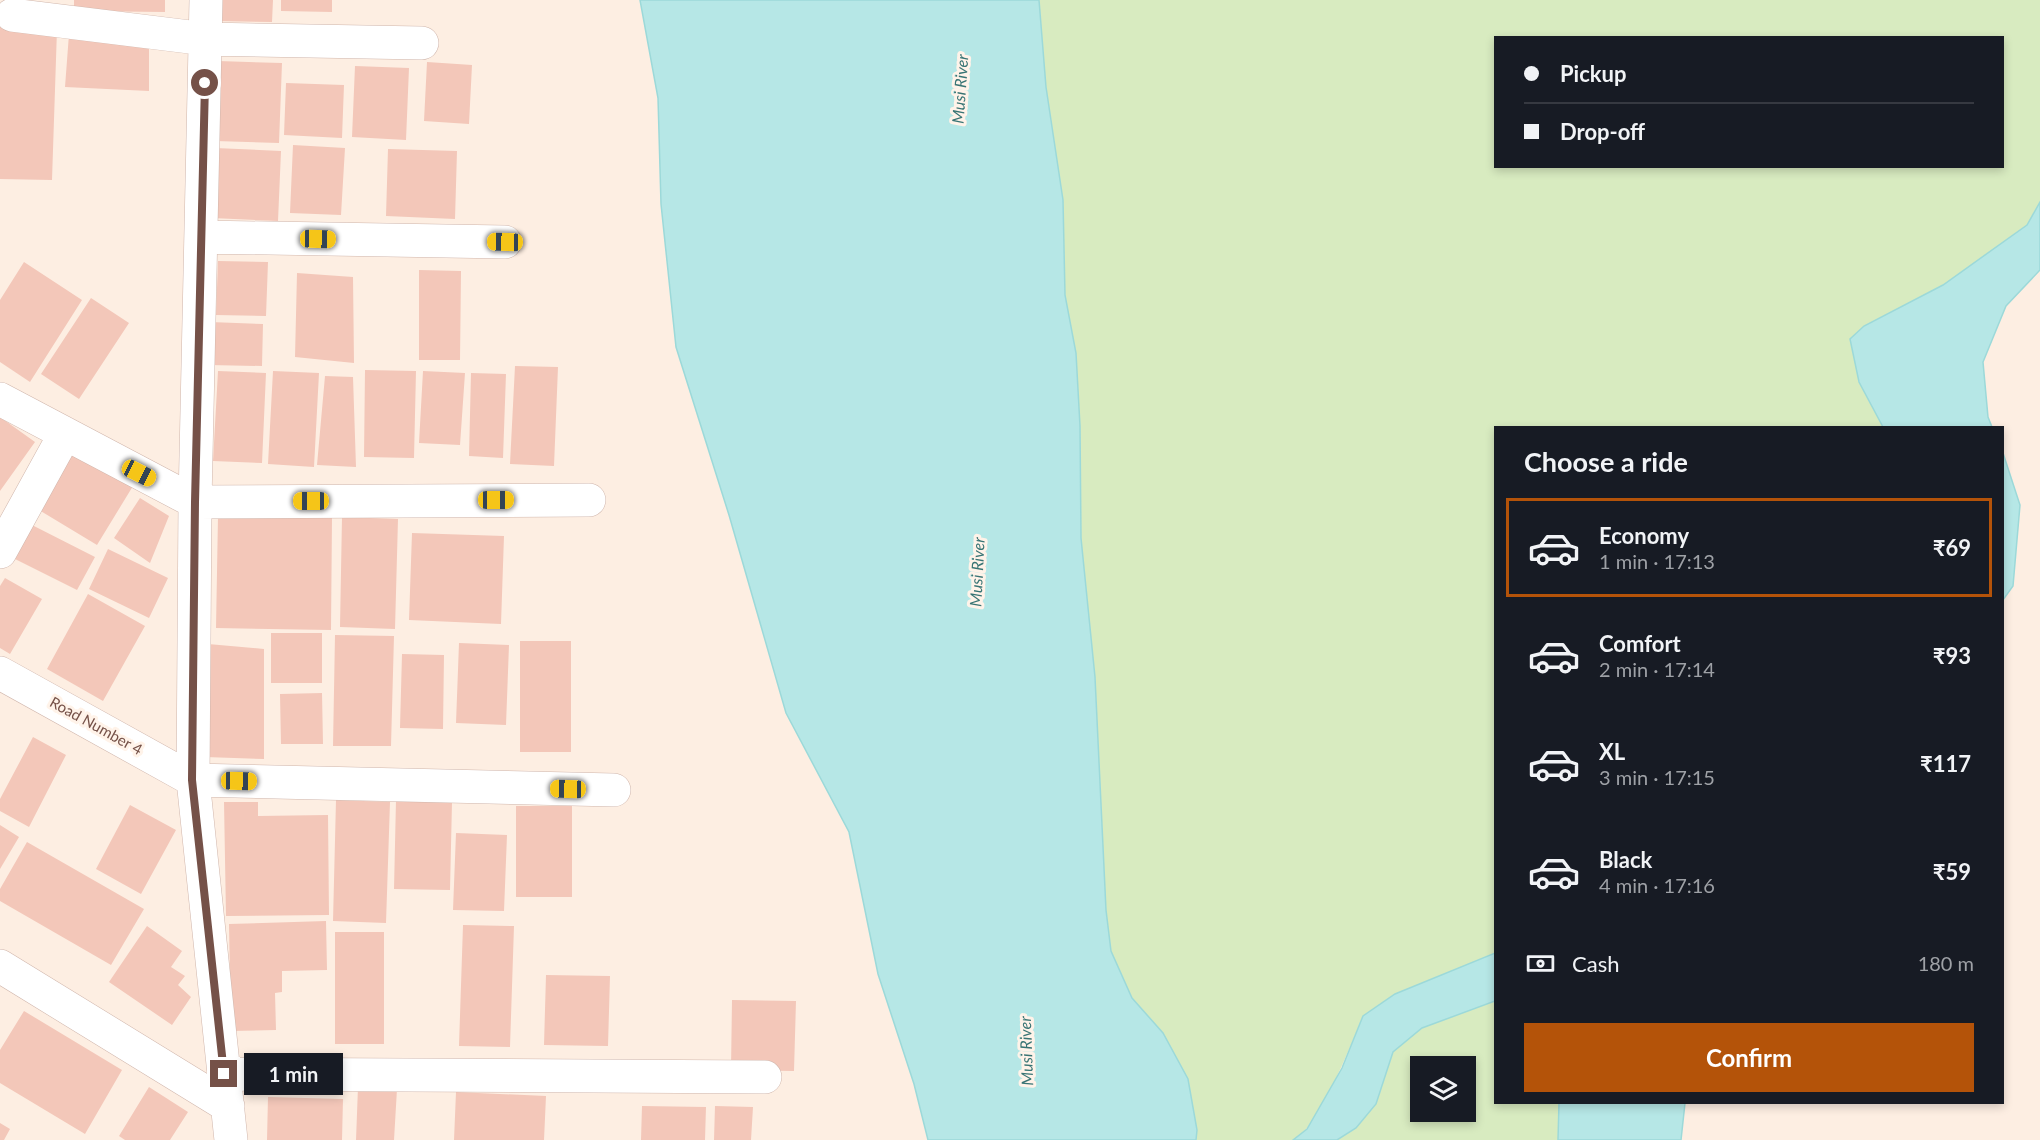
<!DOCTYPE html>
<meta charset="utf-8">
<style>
:root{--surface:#171b24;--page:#242831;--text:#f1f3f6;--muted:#9ea1a6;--line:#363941;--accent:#b45309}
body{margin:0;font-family:Lato,sans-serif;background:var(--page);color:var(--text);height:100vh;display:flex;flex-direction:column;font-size:22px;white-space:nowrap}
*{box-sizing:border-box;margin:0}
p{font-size:20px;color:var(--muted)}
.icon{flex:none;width:33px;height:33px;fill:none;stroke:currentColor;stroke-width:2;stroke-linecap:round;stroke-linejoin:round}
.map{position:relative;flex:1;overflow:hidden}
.drawer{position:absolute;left:1494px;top:426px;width:510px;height:678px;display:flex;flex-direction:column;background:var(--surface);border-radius:0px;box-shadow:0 3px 9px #0003}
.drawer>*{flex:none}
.guide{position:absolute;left:1494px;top:36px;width:510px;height:132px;border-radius:0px;box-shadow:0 3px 9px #0003;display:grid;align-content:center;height:132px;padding:0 30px;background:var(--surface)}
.controls{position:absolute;left:1410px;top:1056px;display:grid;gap:12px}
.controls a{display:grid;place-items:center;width:66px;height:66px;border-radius:0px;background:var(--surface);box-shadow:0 3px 9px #0003;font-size:30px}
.end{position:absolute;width:27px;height:27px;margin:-14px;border:8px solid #755148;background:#fff;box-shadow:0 0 0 3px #fff}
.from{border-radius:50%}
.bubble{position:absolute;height:42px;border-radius:0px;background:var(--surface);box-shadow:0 3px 9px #0003;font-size:20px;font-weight:700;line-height:42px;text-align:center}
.car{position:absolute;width:18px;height:36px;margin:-18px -9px;border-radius:8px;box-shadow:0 0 4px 2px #0007;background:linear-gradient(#f5c518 24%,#345 0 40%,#f5c518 0 76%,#345 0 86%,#f5c518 0)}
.guide b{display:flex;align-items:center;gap:21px;height:57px;font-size:22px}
.guide b+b{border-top:2px solid var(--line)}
.guide i{width:15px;height:15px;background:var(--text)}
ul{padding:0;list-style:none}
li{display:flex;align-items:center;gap:18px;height:99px;margin:0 12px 9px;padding:0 18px;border:3px solid transparent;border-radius:0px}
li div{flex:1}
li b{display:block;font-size:22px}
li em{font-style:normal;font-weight:700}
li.selected{border-color:var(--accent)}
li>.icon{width:54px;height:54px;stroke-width:1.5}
h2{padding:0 30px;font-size:27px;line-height:72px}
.pay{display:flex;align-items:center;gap:15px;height:66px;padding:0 30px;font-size:22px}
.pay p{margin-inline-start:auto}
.button{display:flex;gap:12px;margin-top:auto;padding:12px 30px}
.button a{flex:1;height:69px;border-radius:0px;background:var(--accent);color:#fff;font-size:24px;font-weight:700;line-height:69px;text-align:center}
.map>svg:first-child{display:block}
</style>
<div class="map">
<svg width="2040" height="1140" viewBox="0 0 2040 1140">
<rect width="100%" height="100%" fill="#fdeee2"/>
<path fill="#d8ebc0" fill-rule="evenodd" d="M1039,0h1001v202l-13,23 -84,60 -79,41 19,101 -387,1 -1,525 -132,63c-11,26 -45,114 -70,124 -11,0 -81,0 -97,0l1,-10 -34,-97 -31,-35 -21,-47 -5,-41 -11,-233 -14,-139 -1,-112 -4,-73 -11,-58 -2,-95 -17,-113zM1496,38h506v128h-506z
M1495,1001l1,101 63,1 -1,37h-221l19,-12 20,-24 17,-52 29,-24zM1420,1066h46v46h-46z"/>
<path fill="#b6e7e6" stroke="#9cd9d9" stroke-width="1.5" d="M640,0h399l7,87 17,113 2,95 11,58 4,73 1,112 14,139 11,233 5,41 21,47 31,35 25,46 9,51 -1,10h-268l-14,-56 -36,-110 -29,-142 -63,-119 -57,-198 -53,-168 -15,-143 -3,-106z
M2040,202v68l-34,36 -23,56 5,55 4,10h-109l-24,-45 -9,-43 14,-13 79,-41 84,-60z
M2003,453l17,52 -7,81 -10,14z
M1495,953v48l-73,27 -29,24 -17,52 -20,24 -19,12h-44l14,-11 35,-61 21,-52 32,-22z
M1559,1103h126l-4,37h-123z"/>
<path fill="#f3c7b9" d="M74,0h91v12l-91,-1z
M217,0h56l-1,22 -56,-1z
M281,0h51v12l-51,-1z
M0,25l57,4 -5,151 -52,-1z
M69,34l80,4v53l-84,-4z
M218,61l64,2 -3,80 -64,-2z
M427,62l45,3 -3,59 -45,-3z
M355,66l54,2 -3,72 -54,-3z
M286,83l58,2 -2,53 -58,-3z
M293,145l52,3 -4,67 -51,-2z
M215,148l66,3 -3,70 -66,-3z
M388,149l69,2 -2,68 -69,-3z
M218,261l50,1 -2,54 -50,-1z
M24,262l58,38 -52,82 -30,-20v-62z
M419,270l42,1 -1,89h-41z
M297,273l56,4 1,86 -59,-6z
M91,298l38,25 -50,76 -38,-25z
M210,322l53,2 -1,42 -53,-1z
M515,366l43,1 -4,99 -44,-2z
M365,370l51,1 -2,87 -50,-1z
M218,371l48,2 -4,90 -49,-2z
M273,371l46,2 -5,94 -46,-3z
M423,371l42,2 -5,72 -41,-2z
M471,373l35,1 -3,84 -34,-2z
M325,376l28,1 3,90 -39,-2z
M0,417l35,25 -35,49z
M75,451l58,35 -36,59 -58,-35z
M140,498l29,18 -19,47 -36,-25z
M218,516l114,1 -1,113 -115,-2z
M342,517l56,2 -3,110 -55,-2z
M30,524l65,33 -18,33 -64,-32z
M412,533l92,3 -3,88 -92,-4z
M108,549l60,29 -19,40 -60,-29z
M5,578l37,21 -32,55 -10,-6v-62z
M88,594l57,32 -42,75 -56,-32z
M271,633h51v50h-51z
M335,635l59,1 -3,110h-58z
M520,641h51v111h-51z
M459,643l50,2 -3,80 -50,-2z
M208,644l56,5v110l-59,-2z
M402,654l42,1 -1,74 -43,-1z
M322,693l1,51h-42l-1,-50z
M33,737l33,18 -37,72 -29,-16v-12z
M336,800l54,2 -4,121 -53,-2z
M396,800l56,2 -2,88 -56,-1z
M224,802h34v14l70,-1 1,100 -103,1z
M130,805l46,25 -35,64 -45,-25z
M516,806h56v91h-56z
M0,825l19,12 -19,32z
M456,833l51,2 -3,76 -51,-1z
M27,842l117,67 -33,56 -111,-64v-12z
M326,921l1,49 -45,1v21l-7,1 1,37 -45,1 -2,-107z
M463,925l51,1 -4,121 -51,-1z
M147,926l35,25 -11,16 14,9 -7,9 13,12 -19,28 -63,-43z
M335,932h49v112h-49z
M546,975l64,1 -2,70 -64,-1z
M732,1000l64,1 -2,70 -63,-1z
M24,1011l98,59 -37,64 -85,-51v-33z
M149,1087l39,25 -18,28h-45l-6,-4z
M358,1087l39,2 -3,51h-38z
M456,1092l90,4 -2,44h-90z
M268,1097l75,2 -1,41h-75z
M642,1106l64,1 -1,33h-64z
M715,1106l38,1 -2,33h-37z
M0,1123l10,6 -6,11h-4z"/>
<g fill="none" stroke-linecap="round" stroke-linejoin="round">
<defs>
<path id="street" d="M206,0l-11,502 -2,278 38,360
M12,15l194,24 216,4
M202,237l303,5
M0,399l195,103 394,-2
M0,552l65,-118
M0,673l193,107 421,10
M0,966l228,140
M224,1074l541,3"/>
</defs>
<use href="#street" stroke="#d0b6ac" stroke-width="34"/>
<use href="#street" stroke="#fff" stroke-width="33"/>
</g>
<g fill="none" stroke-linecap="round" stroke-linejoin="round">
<path stroke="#755148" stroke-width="8" d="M205,83l-10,419 -3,278 32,294"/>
</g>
<g text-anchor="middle" stroke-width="6" stroke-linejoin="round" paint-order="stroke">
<g font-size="15" fill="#755148" stroke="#fff3e9">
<text transform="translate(96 726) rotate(29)" y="5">Road Number 4</text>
</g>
<g font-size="16" font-style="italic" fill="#387474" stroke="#fff3e9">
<text transform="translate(960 89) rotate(-86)" y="6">Musi River</text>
<text transform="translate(977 572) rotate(-87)" y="6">Musi River</text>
<text transform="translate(1026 1051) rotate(-92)" y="6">Musi River</text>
</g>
</g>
</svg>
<div class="controls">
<a><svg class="icon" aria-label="layers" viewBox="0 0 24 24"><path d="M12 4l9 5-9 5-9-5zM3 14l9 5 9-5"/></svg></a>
</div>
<i class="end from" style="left:205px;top:83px"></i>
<i class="end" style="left:224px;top:1074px"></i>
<div class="bubble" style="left:244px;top:1053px;width:99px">1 min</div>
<i class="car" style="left:318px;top:239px;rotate:91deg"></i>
<i class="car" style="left:505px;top:242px;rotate:271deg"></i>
<i class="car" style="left:139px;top:473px;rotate:117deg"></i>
<i class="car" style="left:496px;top:500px;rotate:90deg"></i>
<i class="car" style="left:311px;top:501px;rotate:270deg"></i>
<i class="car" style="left:239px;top:781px;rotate:91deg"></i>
<i class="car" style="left:568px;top:789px;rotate:271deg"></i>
<div class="guide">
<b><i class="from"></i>Pickup</b>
<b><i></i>Drop-off</b>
</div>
<section class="drawer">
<h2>Choose a ride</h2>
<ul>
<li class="selected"><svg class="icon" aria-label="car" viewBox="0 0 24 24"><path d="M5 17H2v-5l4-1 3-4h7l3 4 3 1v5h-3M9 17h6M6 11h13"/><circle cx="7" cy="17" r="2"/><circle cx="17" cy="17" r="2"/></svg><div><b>Economy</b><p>1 min · 17:13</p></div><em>₹69</em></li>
<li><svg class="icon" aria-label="car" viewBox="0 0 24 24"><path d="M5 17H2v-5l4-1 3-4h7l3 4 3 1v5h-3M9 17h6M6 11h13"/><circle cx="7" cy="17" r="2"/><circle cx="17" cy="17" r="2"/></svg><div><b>Comfort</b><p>2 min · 17:14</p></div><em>₹93</em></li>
<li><svg class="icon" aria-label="car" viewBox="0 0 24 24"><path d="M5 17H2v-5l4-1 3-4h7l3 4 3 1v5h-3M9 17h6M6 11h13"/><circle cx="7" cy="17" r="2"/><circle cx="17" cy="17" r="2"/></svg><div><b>XL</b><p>3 min · 17:15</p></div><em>₹117</em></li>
<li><svg class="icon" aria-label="car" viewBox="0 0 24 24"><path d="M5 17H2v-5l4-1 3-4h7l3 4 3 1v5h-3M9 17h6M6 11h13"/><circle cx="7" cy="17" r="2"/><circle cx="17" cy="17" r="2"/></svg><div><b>Black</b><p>4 min · 17:16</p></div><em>₹59</em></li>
</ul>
<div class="pay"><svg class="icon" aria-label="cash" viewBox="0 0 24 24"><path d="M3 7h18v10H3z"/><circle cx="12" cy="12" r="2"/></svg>Cash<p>180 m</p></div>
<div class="button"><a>Confirm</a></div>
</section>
</div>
